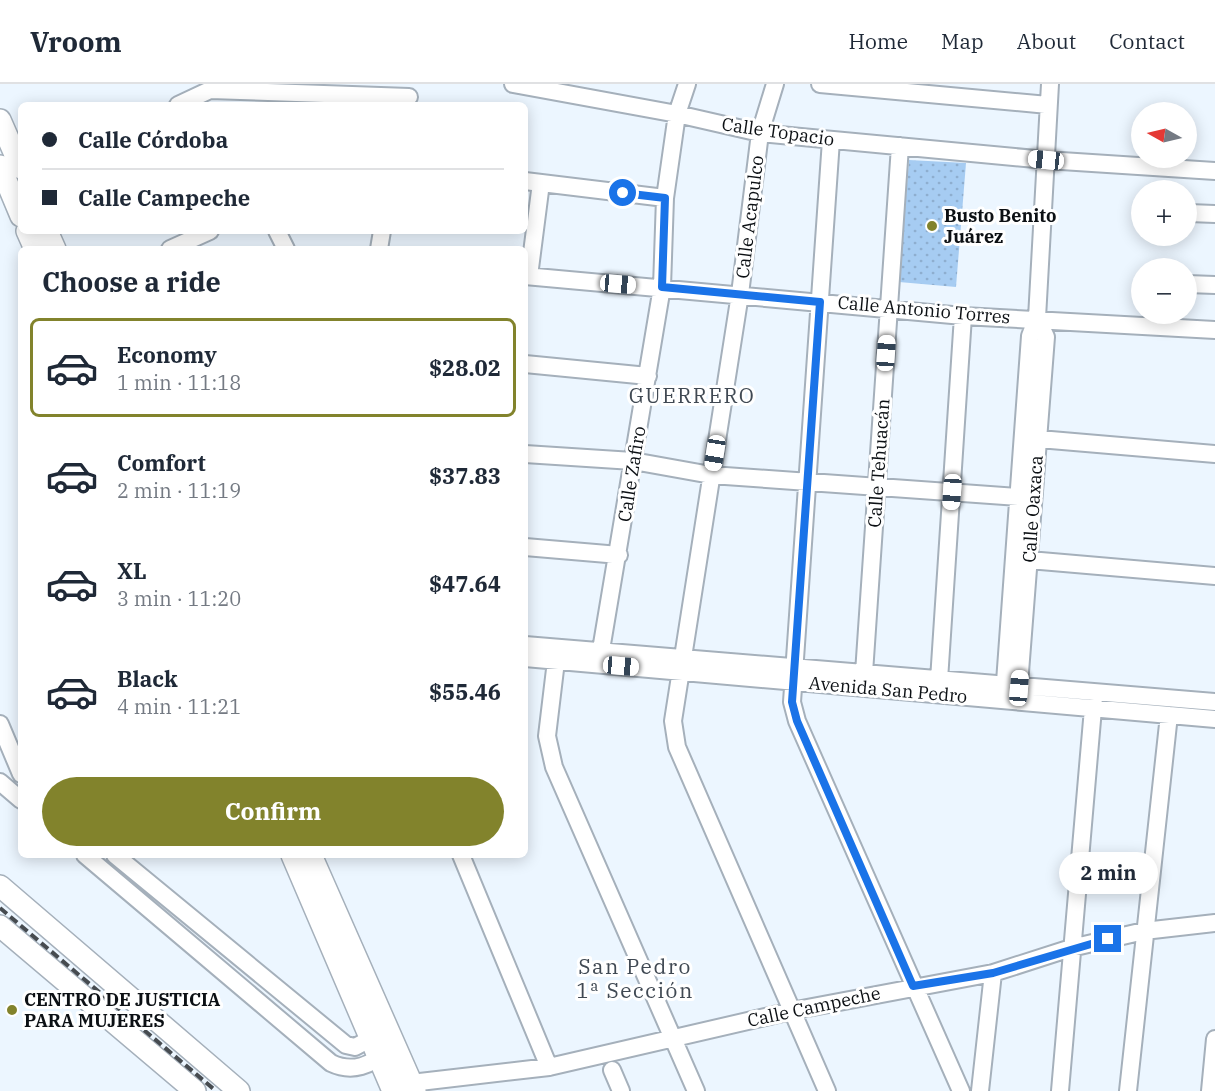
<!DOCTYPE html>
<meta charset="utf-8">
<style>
:root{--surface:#fff;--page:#f2f2f3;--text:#1f2937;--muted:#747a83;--line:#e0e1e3;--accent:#82832c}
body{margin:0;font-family:"IBM Plex Serif",serif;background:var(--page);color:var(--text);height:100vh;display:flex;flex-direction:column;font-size:22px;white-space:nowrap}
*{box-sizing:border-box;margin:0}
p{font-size:20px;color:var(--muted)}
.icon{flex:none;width:33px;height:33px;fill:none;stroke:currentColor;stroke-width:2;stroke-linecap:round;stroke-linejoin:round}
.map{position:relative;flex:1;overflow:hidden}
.panel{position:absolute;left:18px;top:162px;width:510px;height:612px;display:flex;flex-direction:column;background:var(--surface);border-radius:9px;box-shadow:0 3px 15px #0003}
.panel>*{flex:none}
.banner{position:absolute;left:18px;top:18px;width:510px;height:132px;border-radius:9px;box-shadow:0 3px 15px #0003;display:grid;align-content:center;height:132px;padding:0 24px;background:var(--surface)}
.needle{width:39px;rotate:278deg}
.buttons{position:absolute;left:1131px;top:18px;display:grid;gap:12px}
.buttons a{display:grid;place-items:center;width:66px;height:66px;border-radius:50%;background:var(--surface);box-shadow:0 3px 15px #0003;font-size:30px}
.end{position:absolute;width:27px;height:27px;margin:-14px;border:8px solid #1a73e8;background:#fff;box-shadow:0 0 0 3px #fff}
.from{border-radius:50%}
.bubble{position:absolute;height:42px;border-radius:21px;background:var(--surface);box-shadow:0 3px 15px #0003;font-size:20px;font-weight:800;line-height:42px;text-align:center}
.car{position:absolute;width:18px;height:36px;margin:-18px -9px;border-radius:8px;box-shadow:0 0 4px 2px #0007;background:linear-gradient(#fff 24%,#345 0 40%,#fff 0 76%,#345 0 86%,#fff 0)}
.banner b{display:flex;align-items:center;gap:21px;height:57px;font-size:22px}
.banner b+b{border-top:2px solid var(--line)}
.banner i{width:15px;height:15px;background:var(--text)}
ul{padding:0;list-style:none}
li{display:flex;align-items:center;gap:18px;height:99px;margin:0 12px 9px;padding:0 12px;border:3px solid transparent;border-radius:9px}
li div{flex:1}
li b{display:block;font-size:22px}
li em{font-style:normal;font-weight:800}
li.on{border-color:var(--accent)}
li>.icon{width:54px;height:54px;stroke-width:1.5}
h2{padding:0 24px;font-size:27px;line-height:72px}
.cta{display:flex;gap:12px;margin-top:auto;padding:12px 24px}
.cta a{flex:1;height:69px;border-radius:36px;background:var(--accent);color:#fff;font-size:24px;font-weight:800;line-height:69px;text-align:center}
header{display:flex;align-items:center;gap:36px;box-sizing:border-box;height:84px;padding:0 30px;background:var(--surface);border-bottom:2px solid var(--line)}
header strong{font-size:28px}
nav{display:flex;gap:33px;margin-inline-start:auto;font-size:21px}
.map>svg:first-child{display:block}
</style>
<header>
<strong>Vroom</strong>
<nav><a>Home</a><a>Map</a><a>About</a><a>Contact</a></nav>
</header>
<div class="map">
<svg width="1215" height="1007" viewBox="0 0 1215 1007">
<defs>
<pattern id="park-dots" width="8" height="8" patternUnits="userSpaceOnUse" patternTransform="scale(1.5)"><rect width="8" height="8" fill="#a6ccf2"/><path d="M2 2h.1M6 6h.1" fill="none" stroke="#8eaecf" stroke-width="1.8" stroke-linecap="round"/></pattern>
</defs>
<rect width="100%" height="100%" fill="#ecf6ff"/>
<path fill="url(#park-dots)" d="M909,76l57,3 -10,124 -57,-5z"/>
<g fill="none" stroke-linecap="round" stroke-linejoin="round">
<defs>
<path id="minor" d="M513,0l164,30 83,19 286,27 169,11
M775,0l-15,49 -20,161 -67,427 4,26 150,344
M820,0l228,21
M178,21l32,-15 199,7
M831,56l-39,562 5,19 164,370
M525,97l140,17
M1189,129l26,1
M277,147l9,18
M170,165l40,-18
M379,165l3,-18
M525,192l438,40 252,14
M529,192l12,-93
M1187,200l28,1
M525,280l123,12
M1039,355l176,15
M525,370l108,7 78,14 308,22
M525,463l94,8
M1029,476l186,16
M525,561l690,57
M601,566l61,-363 3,-89 12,-84 10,-30
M525,574l690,61
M556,577l-9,75 7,31 142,324
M864,589l36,-527
M939,596l24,-364
M1004,612l26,-360 7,-18 13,-234
M1018,614l28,-361 -9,-19
M0,640l21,50
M0,698l21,18
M85,771l246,208c21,10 41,3 56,-14
M115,771l231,190 9,2 15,-8
M461,771l88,212
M612,986l9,21
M411,999l138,-16 242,-56 202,-38 78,-25 73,-17 71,-8
M980,1007l13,-118
M1060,1007l34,-394
M1128,1007l41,-376
M1210,1007l5,-52"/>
<path id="major" d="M0,36l21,48
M0,82l21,50
M27,147l8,18
M47,147l8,18
M292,771l101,236
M311,771l104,236
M0,802l239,205
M0,842l195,165"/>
</defs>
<use href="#minor" stroke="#a5b0bb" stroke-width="20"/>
<use href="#major" stroke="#a5b0bb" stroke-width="24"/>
<use href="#minor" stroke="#fff" stroke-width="16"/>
<use href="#major" stroke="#fff" stroke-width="21"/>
<path stroke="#464b50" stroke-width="4" stroke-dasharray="9 4.5" stroke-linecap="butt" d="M0,824l216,183"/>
</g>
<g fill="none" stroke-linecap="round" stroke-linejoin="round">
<path stroke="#1a73e8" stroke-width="8" d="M623,109l42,5 -3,89 158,15 -28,400 5,19 116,265 80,-13 115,-34"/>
</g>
<g fill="#82832c" stroke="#fff" stroke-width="2">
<circle cx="932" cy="142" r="6"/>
<circle cx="12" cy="926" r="6"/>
</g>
<g text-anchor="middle" stroke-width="6" stroke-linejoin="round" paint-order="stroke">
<g font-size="18" fill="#0c1014" stroke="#fff">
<text transform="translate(778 48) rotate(8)" y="6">Calle Topacio</text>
<text transform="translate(750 133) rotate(-83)" y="6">Calle Acapulco</text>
<text transform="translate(924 226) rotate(5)" y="6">Calle Antonio Torres</text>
<text transform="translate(879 379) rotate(-86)" y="6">Calle Tehuacán</text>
<text transform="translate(632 390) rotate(-81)" y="6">Calle Zafiro</text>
<text transform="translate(1033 425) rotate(-86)" y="6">Calle Oaxaca</text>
<text transform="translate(888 606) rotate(5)" y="6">Avenida San Pedro</text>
<text transform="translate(814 923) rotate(-12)" y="6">Calle Campeche</text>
</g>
<g font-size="18" font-weight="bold" fill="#0c1014" stroke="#fff" text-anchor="start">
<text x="944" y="138">Busto Benito<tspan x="944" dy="21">Juárez</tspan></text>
<text x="24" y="922">CENTRO DE JUSTICIA<tspan x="24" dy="21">PARA MUJERES</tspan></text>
</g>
<g font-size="21" letter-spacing="1.5" fill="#404953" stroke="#fff">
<text x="692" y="319">GUERRERO</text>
<text x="635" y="890">San Pedro<tspan x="635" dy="24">1ª Sección</tspan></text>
</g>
</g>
</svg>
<div class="buttons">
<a><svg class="needle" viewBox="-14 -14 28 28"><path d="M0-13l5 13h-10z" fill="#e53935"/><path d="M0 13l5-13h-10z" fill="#747a83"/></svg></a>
<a>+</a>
<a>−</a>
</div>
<i class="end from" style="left:623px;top:109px"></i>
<i class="end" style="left:1108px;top:855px"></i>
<div class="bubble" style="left:1059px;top:768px;width:99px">2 min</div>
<i class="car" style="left:1046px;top:76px;rotate:276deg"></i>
<i class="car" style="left:618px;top:200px;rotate:95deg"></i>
<i class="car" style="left:886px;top:269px;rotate:4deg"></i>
<i class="car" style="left:715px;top:369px;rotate:189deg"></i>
<i class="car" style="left:952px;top:408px;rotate:184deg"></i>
<i class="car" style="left:621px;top:582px;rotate:95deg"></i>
<i class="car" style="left:1019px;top:604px;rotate:5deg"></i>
<div class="banner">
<b><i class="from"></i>Calle Córdoba</b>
<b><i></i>Calle Campeche</b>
</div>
<section class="panel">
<h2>Choose a ride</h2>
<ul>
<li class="on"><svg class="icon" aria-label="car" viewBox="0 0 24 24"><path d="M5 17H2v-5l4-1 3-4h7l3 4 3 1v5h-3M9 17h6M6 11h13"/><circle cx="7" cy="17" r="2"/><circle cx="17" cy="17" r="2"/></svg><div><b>Economy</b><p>1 min · 11:18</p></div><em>$28.02</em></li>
<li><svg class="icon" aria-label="car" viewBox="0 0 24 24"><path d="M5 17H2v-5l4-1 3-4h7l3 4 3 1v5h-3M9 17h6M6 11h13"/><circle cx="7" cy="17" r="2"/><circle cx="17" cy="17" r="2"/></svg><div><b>Comfort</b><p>2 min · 11:19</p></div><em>$37.83</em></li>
<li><svg class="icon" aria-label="car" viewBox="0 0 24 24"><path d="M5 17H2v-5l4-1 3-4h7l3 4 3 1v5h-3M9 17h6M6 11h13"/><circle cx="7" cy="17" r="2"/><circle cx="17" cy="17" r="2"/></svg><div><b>XL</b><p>3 min · 11:20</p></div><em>$47.64</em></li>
<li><svg class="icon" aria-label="car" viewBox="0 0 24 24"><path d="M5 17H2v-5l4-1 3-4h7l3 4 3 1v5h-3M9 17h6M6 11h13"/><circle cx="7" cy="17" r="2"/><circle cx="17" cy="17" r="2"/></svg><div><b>Black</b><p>4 min · 11:21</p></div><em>$55.46</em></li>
</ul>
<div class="cta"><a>Confirm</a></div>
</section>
</div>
